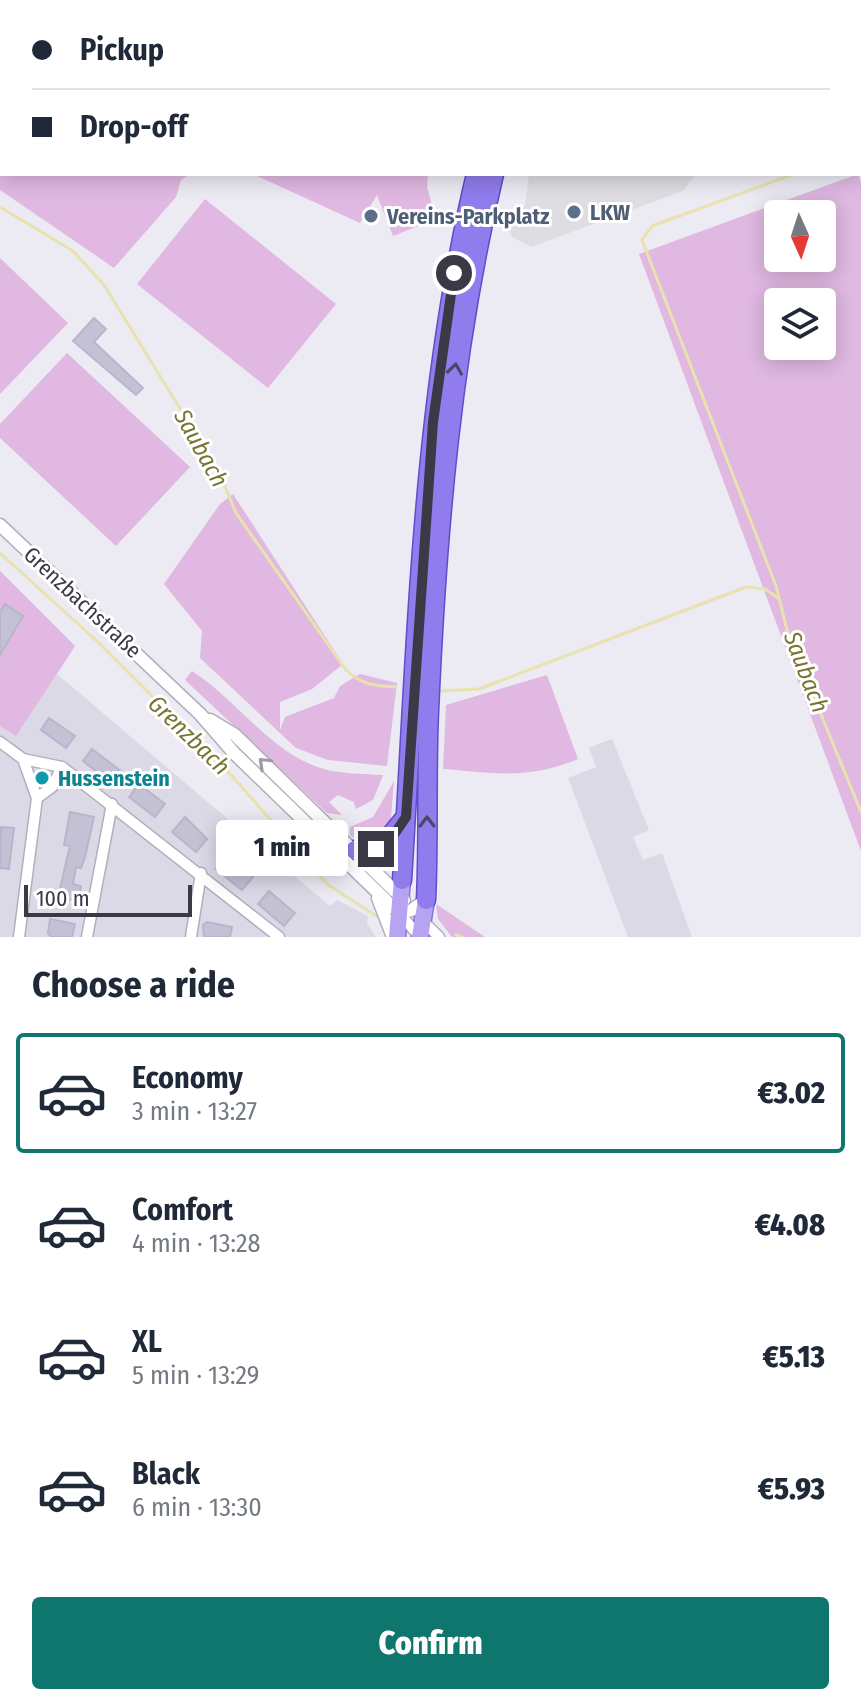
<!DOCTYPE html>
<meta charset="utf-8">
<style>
:root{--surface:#fff;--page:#f2f2f3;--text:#1f2937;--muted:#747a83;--line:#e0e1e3;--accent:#0f766e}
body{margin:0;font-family:"Fira Sans Condensed",sans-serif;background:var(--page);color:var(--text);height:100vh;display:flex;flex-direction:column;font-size:30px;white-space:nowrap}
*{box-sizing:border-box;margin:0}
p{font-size:26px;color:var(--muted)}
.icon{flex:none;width:44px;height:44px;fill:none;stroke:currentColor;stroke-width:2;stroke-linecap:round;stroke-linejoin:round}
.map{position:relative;height:937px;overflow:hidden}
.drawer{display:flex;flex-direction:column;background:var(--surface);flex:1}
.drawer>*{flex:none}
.guide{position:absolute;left:0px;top:0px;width:862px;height:176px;box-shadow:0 4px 20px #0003;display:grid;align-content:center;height:176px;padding:0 32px;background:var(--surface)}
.needle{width:52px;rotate:177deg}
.fabs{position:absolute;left:764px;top:200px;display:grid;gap:16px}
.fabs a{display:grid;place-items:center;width:72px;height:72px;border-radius:8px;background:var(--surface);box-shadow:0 4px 20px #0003;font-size:40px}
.scale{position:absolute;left:24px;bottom:20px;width:168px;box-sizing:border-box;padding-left:8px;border:4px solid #3b3946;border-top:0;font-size:22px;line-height:28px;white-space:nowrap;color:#3b3946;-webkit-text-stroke:6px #fff;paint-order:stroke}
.end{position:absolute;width:36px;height:36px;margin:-18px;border:10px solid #3b3946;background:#fff;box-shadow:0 0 0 4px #fff}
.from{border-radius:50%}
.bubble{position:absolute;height:56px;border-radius:8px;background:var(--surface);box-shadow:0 4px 20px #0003;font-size:26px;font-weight:800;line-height:56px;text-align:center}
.guide b{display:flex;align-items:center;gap:28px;height:76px;font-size:30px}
.guide b+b{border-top:2px solid var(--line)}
.guide i{width:20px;height:20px;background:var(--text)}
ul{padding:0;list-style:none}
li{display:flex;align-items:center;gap:24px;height:120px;margin:0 16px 12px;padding:0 16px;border:4px solid transparent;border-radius:8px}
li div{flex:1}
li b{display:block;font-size:30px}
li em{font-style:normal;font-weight:800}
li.active{border-color:var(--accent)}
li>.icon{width:72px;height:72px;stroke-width:1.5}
h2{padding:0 32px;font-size:36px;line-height:96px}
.action{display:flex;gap:16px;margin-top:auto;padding:16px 32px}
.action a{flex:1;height:92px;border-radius:8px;background:var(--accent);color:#fff;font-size:32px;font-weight:800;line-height:92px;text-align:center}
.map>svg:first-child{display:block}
</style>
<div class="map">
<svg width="861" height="937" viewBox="0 0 861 937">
<rect width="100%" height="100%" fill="#eceaf3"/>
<path fill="#dbd9e6" d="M0,571l75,75 -18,28 273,232 7,-6 31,16 -1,8 9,13h-376z
M612,739l37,91 -16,7 10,23 19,-7 30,84h-64l-60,-159 28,-11 -7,-19z"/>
<path fill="#e0b8e2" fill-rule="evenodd" d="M0,0l281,2h-279v172h188l-9,6 -5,17 -62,71 -114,-78z
M253,174h175l-1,13 9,32 -43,17 -16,-41 -17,28z
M858,174l3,8v669l-222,-597zM778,214h44v44h-44zM778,302h44v44h-44z
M205,199l131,105 -68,84 -131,-104z
M0,258l68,65 -68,71z
M67,353l123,114 -74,79 -116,-108v-14z
M233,494l110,170 -31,25 -32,13v28l5,-13 49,-19 6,-12 20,-12 37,9 -10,83 -59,-6 -32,-12 -96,-90 2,-27 -38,-47 56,-80z
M0,571l75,75 -59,90 -16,-10z
M192,671c47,30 79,84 135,99 18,4 38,4 56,5l-10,25 -17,9 -2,-7 -16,-7 -9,7 13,13 -15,-2 -142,-133z
M547,675l31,84c-52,21 -81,14 -135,10l3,-64z
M394,781l-4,49 -13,12 -15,2 -12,-9v-8l23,-10z
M436,904l49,33h-33l-14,-18z"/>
<path fill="#dedee2" d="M529,174h167l-13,17 -152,56 -19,-10 -5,-10 18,-21z"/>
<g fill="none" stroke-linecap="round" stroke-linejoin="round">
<path stroke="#e8e3ae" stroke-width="3" d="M794,174l-142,52 -10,14 134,346 12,48 73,178
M0,207l73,44 31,34 115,187 17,41 110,157c16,15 29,16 50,17
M0,553l98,89 134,134 95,108 49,32
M440,691l39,-2 267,-102 19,2 13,9
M456,935l6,2"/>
</g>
<path fill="#c3c1d3" stroke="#b8b5cd" stroke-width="2" d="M94,318l12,11 -12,13 49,46 -7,7 -63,-54z
M5,604l18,12 -23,39v-43z
M49,718l26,18 -9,12 -25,-18z
M92,749l30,23 -10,12 -29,-23z
M139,784l26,20 -10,13 -26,-20z
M70,812l24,5 -9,40 -4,11 -5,-1 -3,17 8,2 -2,13 -7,1 -14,-3 12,-51 -6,-1z
M185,817l22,22 -11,13 -24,-20z
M1,827l13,1 -5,41 -9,-1z
M227,856l26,21 -11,13 -26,-21z
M269,891l26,22 -11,13 -26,-22z
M50,919l25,5 -3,13h-21l-3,-4z
M207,922l25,5 -2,10h-26l-1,-12z"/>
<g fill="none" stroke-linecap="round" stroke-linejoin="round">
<defs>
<path id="minor" d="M0,742l23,17 39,8 217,170
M37,798l15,-11 10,-20
M399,913l21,24
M423,921l16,16
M19,937l18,-139 -14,-39
M87,937l25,-133
M191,937l10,-64"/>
<path id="tertiary" d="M0,525l200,189 34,39 165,160 13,-3 14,-10
M210,720l25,15 169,165
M378,898l15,39"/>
<path id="primary" d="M397,937l5,-57
M420,937l6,-37"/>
<path id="motorway" d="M518,2l1,-2
M536,2l1,-2
M355,850l27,-4 22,-27
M402,880c15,-236 19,-475 74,-706
M426,900c3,-63 0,-126 3,-189 8,-183 23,-359 65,-537"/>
</defs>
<use href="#minor" stroke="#b1aebd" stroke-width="13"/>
<use href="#tertiary" stroke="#b1aebd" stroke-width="15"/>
<use href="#primary" stroke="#8a76d5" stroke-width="19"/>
<use href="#motorway" stroke="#5f4dca" stroke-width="21"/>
<use href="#minor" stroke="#fff" stroke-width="10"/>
<use href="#tertiary" stroke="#fff" stroke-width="12"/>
<use href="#primary" stroke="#b6a4f2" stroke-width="16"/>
<use href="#motorway" stroke="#907cec" stroke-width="18"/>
</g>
<defs><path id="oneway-chevron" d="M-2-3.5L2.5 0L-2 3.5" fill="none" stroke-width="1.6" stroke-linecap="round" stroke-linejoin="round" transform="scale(2)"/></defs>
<g stroke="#4c4667">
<use href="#oneway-chevron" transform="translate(455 369) rotate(-82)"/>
<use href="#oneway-chevron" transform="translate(427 822) rotate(-90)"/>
</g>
<use stroke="#9d9ca2" href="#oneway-chevron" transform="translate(264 763) rotate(-136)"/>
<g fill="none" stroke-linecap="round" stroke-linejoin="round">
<path stroke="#3b3946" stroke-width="10" d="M376,849l15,-10 15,-22 27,-395 21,-149"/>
</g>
<g fill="#5c6f8a" stroke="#fff" stroke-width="3">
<circle cx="574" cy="212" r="8"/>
<circle cx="371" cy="216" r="8"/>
</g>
<circle fill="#0f9aa8" stroke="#fff" stroke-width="3" cx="42" cy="778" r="8"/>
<g text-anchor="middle" stroke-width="6" stroke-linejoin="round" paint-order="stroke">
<g font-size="22" font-weight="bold" fill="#4e5e75" stroke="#fff" text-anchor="start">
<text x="590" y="220">LKW</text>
<text x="387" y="224">Vereins-Parkplatz</text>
</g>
<g font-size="22" fill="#3b3946" stroke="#fff">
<text transform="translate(83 602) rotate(43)" y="8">Grenzbachstraße</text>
</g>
<g font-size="22" font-weight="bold" fill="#0d838f" stroke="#fff" text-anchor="start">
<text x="58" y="786">Hussenstein</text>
</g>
<g font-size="24" font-style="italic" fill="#797431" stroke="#fff">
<text transform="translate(201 448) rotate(61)" y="8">Saubach</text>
<text transform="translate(806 672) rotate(69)" y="8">Saubach</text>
<text transform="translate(189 735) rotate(44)" y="8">Grenzbach</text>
</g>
</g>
</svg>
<div class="fabs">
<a><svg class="needle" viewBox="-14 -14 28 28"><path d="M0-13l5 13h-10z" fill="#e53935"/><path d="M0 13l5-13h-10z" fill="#747a83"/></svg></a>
<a><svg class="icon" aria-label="layers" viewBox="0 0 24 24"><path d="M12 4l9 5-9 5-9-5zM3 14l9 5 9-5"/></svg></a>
</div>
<div class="scale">100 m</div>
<i class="end from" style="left:454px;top:273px"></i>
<i class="end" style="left:376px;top:849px"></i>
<div class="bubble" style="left:216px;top:820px;width:132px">1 min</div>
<div class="guide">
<b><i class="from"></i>Pickup</b>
<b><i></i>Drop-off</b>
</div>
</div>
<section class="drawer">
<h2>Choose a ride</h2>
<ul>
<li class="active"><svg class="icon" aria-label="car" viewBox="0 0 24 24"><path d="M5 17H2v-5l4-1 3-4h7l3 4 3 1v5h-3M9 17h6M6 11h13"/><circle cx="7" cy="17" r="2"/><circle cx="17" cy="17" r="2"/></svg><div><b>Economy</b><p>3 min · 13:27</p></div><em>€3.02</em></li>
<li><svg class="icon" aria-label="car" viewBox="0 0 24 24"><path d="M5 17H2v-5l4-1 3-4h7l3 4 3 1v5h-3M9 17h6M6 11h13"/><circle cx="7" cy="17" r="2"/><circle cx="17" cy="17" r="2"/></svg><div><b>Comfort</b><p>4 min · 13:28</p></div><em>€4.08</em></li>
<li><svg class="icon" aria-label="car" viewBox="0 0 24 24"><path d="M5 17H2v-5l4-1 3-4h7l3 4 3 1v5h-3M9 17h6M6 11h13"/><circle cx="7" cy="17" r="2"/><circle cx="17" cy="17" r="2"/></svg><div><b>XL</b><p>5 min · 13:29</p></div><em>€5.13</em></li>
<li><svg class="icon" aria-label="car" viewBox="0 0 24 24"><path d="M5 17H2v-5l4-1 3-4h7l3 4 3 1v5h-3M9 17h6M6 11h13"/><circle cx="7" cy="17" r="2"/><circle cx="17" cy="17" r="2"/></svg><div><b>Black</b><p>6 min · 13:30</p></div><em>€5.93</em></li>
</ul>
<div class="action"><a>Confirm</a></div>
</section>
